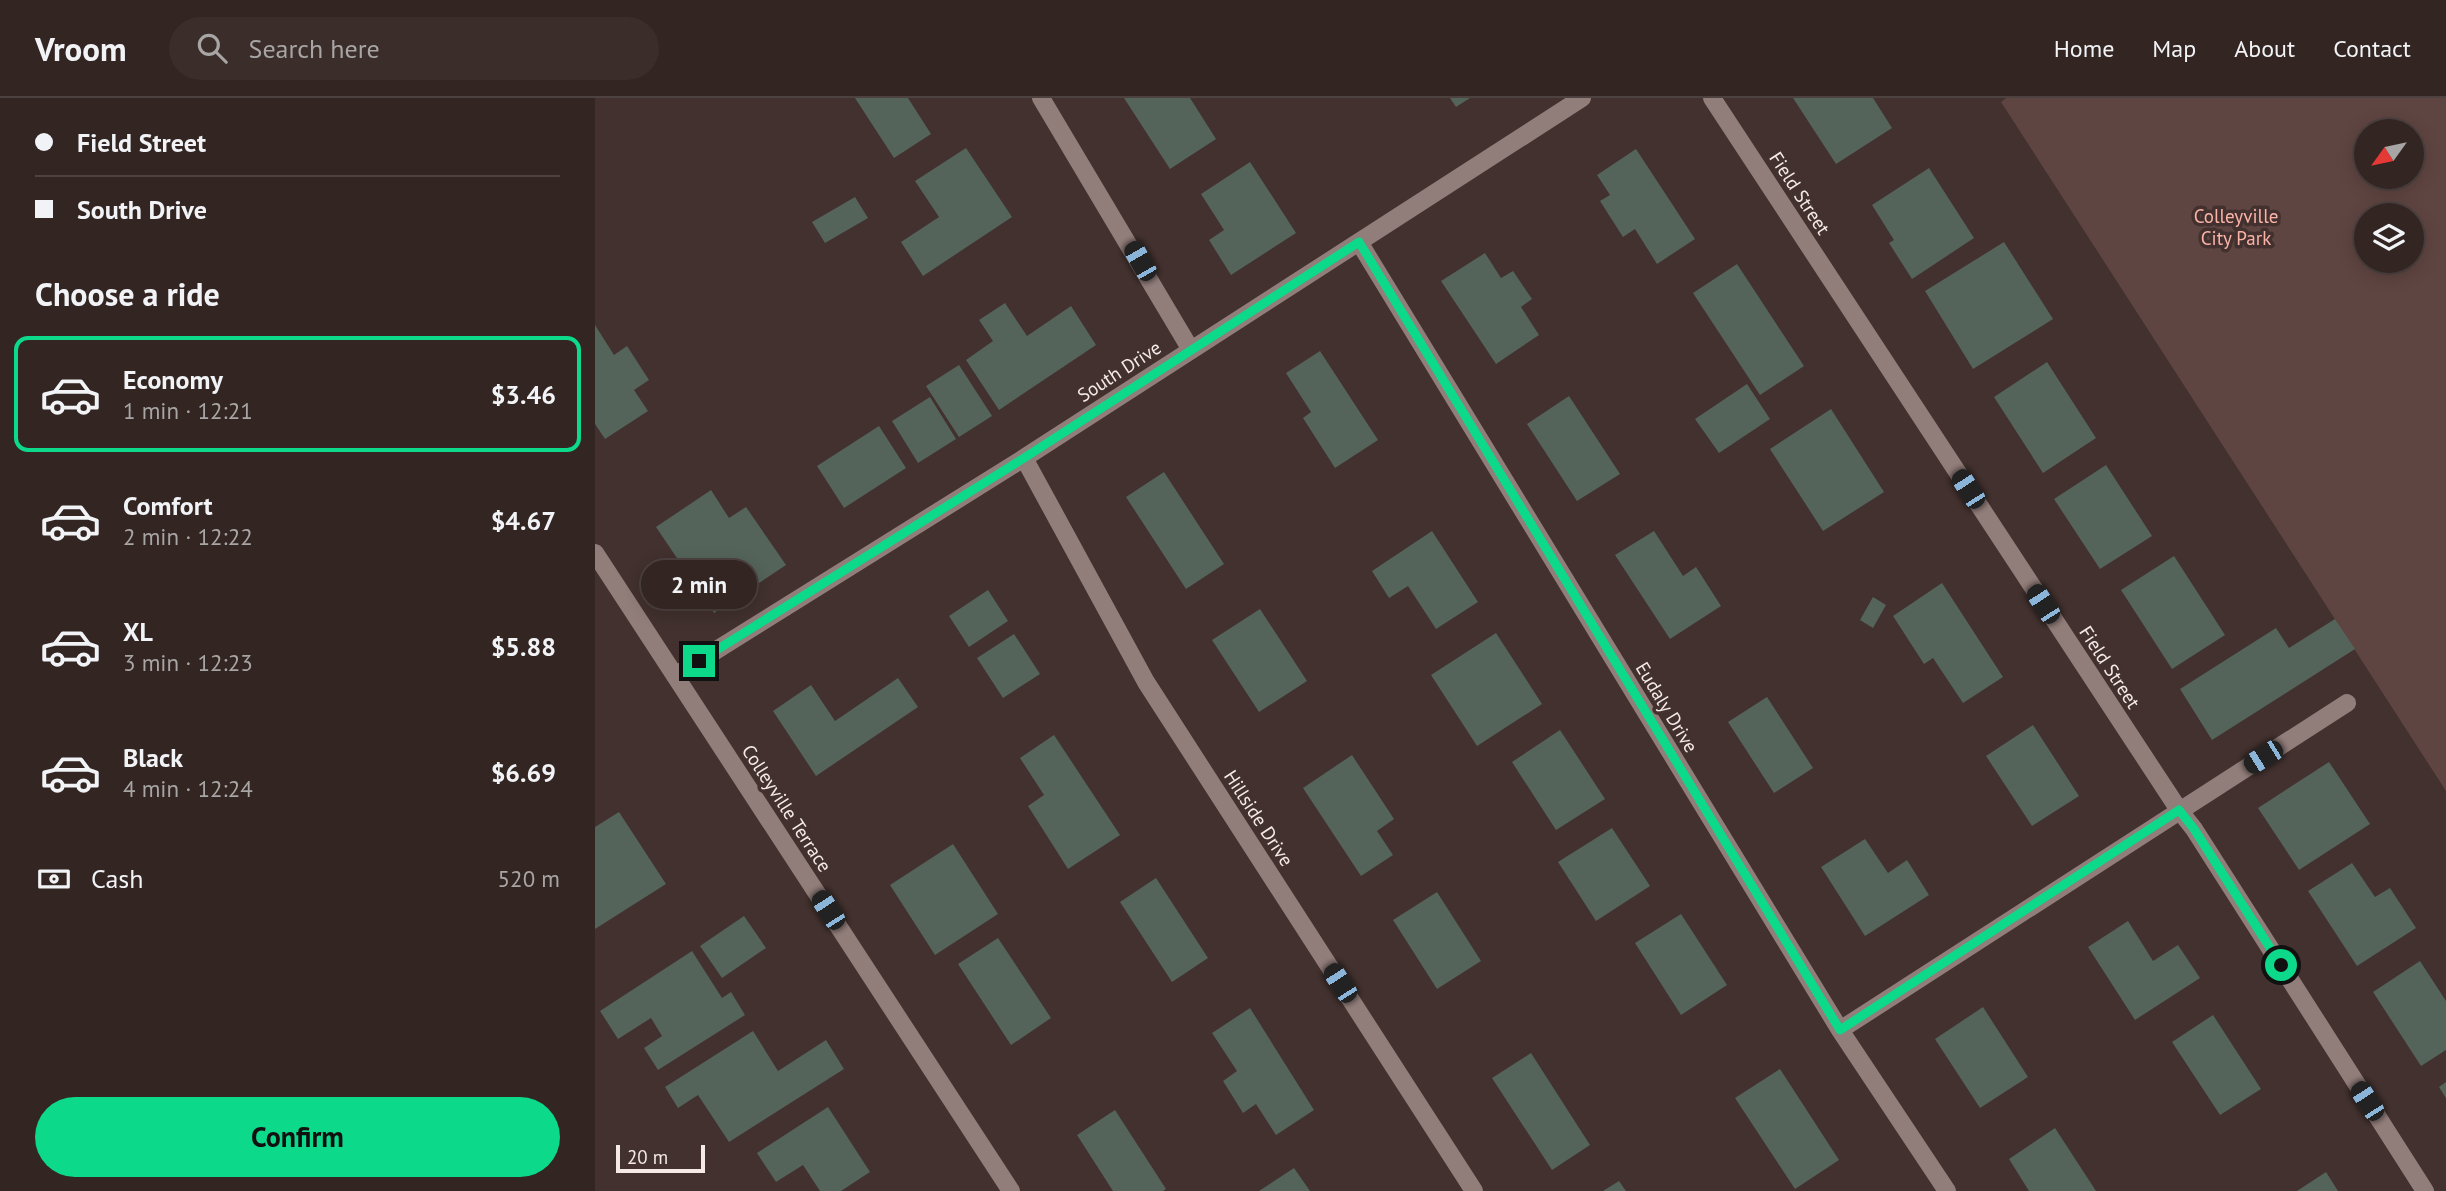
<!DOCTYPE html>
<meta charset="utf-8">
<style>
:root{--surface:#322522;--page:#3a2d2a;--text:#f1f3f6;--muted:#a8a5a5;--line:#4d4240;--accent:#0dd98a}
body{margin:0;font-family:"PT Sans",sans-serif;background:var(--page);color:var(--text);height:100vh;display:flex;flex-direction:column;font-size:26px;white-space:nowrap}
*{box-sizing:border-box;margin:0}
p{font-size:23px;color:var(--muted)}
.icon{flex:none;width:38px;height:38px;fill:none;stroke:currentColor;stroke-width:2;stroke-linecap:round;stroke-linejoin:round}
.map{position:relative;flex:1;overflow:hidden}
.details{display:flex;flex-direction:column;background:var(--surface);width:595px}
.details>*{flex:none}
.guide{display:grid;align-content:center;height:154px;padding:0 35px;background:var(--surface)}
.needle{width:46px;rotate:237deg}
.fabs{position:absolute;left:1759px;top:21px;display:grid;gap:14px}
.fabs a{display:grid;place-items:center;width:70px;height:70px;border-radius:50%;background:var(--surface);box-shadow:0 4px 18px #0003,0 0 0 2px var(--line);font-size:35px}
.scale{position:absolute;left:21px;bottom:18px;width:89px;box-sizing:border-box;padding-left:7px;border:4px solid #f5eae8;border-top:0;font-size:19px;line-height:24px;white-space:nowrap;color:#f5eae8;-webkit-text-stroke:5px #42312e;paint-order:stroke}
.end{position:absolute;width:32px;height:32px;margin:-16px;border:9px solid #0dd98a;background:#111;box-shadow:0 0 0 4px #111}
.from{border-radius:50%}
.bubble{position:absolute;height:49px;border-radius:24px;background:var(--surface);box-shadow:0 4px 18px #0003,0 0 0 2px var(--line);font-size:23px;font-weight:600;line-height:49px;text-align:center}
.car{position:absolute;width:21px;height:42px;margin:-21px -10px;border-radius:9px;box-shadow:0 0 5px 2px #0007;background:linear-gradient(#222 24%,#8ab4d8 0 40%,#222 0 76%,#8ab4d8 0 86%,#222 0)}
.guide b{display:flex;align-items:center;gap:24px;height:66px;font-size:26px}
.guide b+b{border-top:2px solid var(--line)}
.guide i{width:18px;height:18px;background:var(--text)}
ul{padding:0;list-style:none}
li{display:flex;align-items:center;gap:21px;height:116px;margin:0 14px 10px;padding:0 21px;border:4px solid transparent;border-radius:14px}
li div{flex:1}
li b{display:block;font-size:26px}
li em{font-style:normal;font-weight:600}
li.selected{border-color:var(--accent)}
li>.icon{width:63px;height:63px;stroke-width:1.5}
h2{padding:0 35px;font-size:32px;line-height:84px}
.pay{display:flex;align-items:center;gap:18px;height:77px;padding:0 35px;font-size:26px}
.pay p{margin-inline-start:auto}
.cta{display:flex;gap:14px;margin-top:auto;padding:14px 35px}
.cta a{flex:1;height:80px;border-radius:42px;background:var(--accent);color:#111;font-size:28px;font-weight:600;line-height:80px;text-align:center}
header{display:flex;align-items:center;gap:42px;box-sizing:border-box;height:98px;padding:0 35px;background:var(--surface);border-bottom:2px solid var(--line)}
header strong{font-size:33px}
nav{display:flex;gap:38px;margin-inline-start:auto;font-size:24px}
.search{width:490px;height:63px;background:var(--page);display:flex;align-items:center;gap:18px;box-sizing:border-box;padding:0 24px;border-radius:38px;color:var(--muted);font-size:26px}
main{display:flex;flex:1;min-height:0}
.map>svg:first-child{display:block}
</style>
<header>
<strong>Vroom</strong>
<div class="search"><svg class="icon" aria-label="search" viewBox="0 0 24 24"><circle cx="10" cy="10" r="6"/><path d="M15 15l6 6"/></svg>Search here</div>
<nav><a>Home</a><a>Map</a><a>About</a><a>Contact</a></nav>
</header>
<main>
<section class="details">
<div class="guide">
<b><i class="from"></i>Field Street</b>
<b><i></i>South Drive</b>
</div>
<h2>Choose a ride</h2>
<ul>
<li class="selected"><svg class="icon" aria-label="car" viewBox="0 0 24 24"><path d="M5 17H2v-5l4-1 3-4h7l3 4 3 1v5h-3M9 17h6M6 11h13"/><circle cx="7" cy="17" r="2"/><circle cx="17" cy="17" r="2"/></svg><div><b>Economy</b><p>1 min · 12:21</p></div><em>$3.46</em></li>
<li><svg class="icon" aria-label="car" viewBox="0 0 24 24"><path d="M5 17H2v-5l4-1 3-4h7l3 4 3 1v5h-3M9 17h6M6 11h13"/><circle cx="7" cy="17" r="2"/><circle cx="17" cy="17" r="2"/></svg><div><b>Comfort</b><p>2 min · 12:22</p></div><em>$4.67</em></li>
<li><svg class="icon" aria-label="car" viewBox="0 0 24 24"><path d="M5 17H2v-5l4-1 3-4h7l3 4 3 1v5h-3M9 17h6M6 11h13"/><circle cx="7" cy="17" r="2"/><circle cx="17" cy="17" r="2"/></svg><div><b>XL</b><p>3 min · 12:23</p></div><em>$5.88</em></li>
<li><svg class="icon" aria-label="car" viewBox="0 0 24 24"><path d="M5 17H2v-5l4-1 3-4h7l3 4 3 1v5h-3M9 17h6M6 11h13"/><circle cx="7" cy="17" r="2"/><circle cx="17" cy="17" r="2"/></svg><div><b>Black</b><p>4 min · 12:24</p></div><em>$6.69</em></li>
</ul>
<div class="pay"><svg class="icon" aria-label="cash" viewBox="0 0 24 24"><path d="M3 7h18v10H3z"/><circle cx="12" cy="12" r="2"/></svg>Cash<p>520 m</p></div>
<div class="cta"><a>Confirm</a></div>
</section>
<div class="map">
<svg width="1851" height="1093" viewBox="0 0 1851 1093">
<rect width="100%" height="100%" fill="#42312e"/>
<path fill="#5f4541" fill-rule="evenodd" d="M1411,0h440v693l-445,-689zM1771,33h45v46h-45zM1771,117h45v46h-45z"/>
<path fill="#54645a" d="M260,0h53l23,36 -37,24z
M529,0h66l26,41 -46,30z
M855,0h20l-14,9z
M1198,0h80l19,30 -56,36z
M371,50l46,69 -89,59 -22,-34 38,-25 -24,-36z
M1041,51l59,90 -38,25 -22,-35 -12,8 -23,-36 10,-6 -13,-20z
M655,64l46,71 -65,42 -22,-35 15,-10 -23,-36z
M1334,70l45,70 -62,41 -23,-36 5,-3 -22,-35z
M260,99l13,21 -43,25 -13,-21z
M1409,144l49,77 -80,50 -48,-78z
M890,155l16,25 12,-7 19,28 -11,8 18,28 -43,29 -55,-83z
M1142,166l67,102 -44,29 -67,-102z
M410,205l22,33 44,-30 25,39 -97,65 -33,-50 27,-19 -14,-21z
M0,227l19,30 13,-9 22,34 -15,10 14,21 -43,28 -10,-15z
M725,253l58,89 -43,28 -32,-50 8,-6 -25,-39z
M1452,264l49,76 -53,35 -49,-76z
M364,267l33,51 -33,21 -33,-51z
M1152,286l23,35 -51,34 -24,-34z
M974,298l51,78 -43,27 -50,-77z
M335,299l26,42 -38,24 -26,-42z
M1236,311l53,83 -61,39 -53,-82z
M284,328l27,42 -62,40 -27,-42z
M1511,367l46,71 -52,33 -46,-70z
M569,374l60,92 -38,25 -60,-92z
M116,392l18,28 17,-11 40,58 -72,48 -58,-86z
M837,433l46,71 -42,27 -28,-43 -19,12 -17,-27z
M1059,433l29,45 13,-9 25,39 -51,33 -55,-84z
M1579,458l51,79 -53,34 -51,-79z
M1347,485l61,94 -40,26 -30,-45 -9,6 -31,-48z
M393,492l20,31 -39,26 -20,-31z
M1278,499l13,8 -13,23 -13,-8z
M665,511l47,72 -48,31 -47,-72z
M1740,521l20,30 -143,91 -32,-51 96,-61 13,20z
M901,535l46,71 -65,42 -46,-71z
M419,536l26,40 -37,24 -26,-40z
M303,580l20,29 -102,69 -43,-65 38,-26 24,36z
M1172,599l46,71 -39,25 -46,-71z
M1438,627l46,71 -47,30 -46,-70z
M965,632l45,69 -49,31 -44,-68z
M459,637l66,100 -52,34 -40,-63 16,-11 -24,-37z
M757,657l42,64 -17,12 16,24 -32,21 -58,-88z
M1734,664l41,62 -71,46 -41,-62z
M24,714l47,72 -71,45v-102z
M1017,730l38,58 -54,35 -38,-59z
M1270,741l23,34 19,-13 22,35 -64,41 -44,-69z
M358,746l45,70 -63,41 -45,-70z
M1757,765l23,34 15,-9 26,40 -59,38 -49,-75z
M561,780l52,80 -36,24 -52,-80z
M842,794l44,69 -44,28 -44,-69z
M1086,816l46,71 -46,30 -46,-72z
M149,818l22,32 -44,30 -22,-32z
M1533,823l25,40 25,-16 22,33 -65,42 -47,-73z
M403,840l53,80 -40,27 -53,-81z
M97,853l30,47 9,-6 14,23 -87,55 -14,-22 18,-12 -11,-18 -33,21 -18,-28z
M1825,863l26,40v49l-25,16 -48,-74z
M1388,909l45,70 -48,31 -45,-69z
M655,910l64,102 -38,25 -20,-31 -13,9 -20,-32 14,-10 -25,-38z
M1618,917l48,74 -41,26 -48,-73z
M158,933l25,40 48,-31 18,29 -115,73 -31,-47 -20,13 -13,-21z
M936,955l59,92 -38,25 -60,-92z
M1185,971l59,91 -44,29 -60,-91z
M1851,984v16l-7,-11z
M233,1009l42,65 -29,19h-21l-17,-26 -27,17 -19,-29z
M520,1012l51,79 -3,2h-50l-36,-56z
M1460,1030l41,63h-67l-20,-32z
M699,1070l16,23h-51z
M1731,1074l12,19h-41z
M1024,1083l7,10h-23z"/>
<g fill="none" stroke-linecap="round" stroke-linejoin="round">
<path stroke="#917d7a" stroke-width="18" d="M446,0l150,252
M1117,0l467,712 15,19 231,362
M764,144l481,788 107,161
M429,360l122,224 328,509
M0,455l416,638
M80,578l349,-218 558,-360
M1245,932l507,-327"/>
</g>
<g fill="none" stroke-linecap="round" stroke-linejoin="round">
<path stroke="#0dd98a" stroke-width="9" d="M104,563l325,-203 335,-216 481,788 339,-220 15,19 87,136"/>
</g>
<g text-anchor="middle" stroke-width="7" stroke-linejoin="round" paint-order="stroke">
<g font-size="19" fill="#f5eae8" stroke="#42312e">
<text transform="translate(1205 95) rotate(57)" y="7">Field Street</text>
<text transform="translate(524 273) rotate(-33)" y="7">South Drive</text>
<text transform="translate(1515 569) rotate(57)" y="7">Field Street</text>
<text transform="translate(1072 609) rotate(59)" y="7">Eudaly Drive</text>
<text transform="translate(192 710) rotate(57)" y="7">Colleyville Terrace</text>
<text transform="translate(664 720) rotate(57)" y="7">Hillside Drive</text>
</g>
<g font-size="19" fill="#fbb3a8" stroke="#42312e">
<text x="1641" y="125">Colleyville<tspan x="1641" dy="22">City Park</tspan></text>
</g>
</g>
</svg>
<div class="fabs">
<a><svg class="needle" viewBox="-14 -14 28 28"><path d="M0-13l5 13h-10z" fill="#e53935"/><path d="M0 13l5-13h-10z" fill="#a8a5a5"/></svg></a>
<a><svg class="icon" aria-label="layers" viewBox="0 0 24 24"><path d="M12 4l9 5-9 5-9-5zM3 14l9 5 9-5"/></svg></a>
</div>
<div class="scale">20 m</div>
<i class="end from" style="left:1686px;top:867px"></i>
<i class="end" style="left:104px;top:563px"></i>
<div class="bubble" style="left:46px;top:462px;width:116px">2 min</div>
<i class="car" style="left:545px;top:163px;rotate:330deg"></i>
<i class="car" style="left:1373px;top:391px;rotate:327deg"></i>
<i class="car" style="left:1448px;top:506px;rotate:327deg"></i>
<i class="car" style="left:1668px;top:659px;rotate:238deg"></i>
<i class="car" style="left:233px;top:812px;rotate:327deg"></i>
<i class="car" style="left:745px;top:885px;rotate:327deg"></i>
<i class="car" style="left:1772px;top:1003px;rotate:327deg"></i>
</div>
</main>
